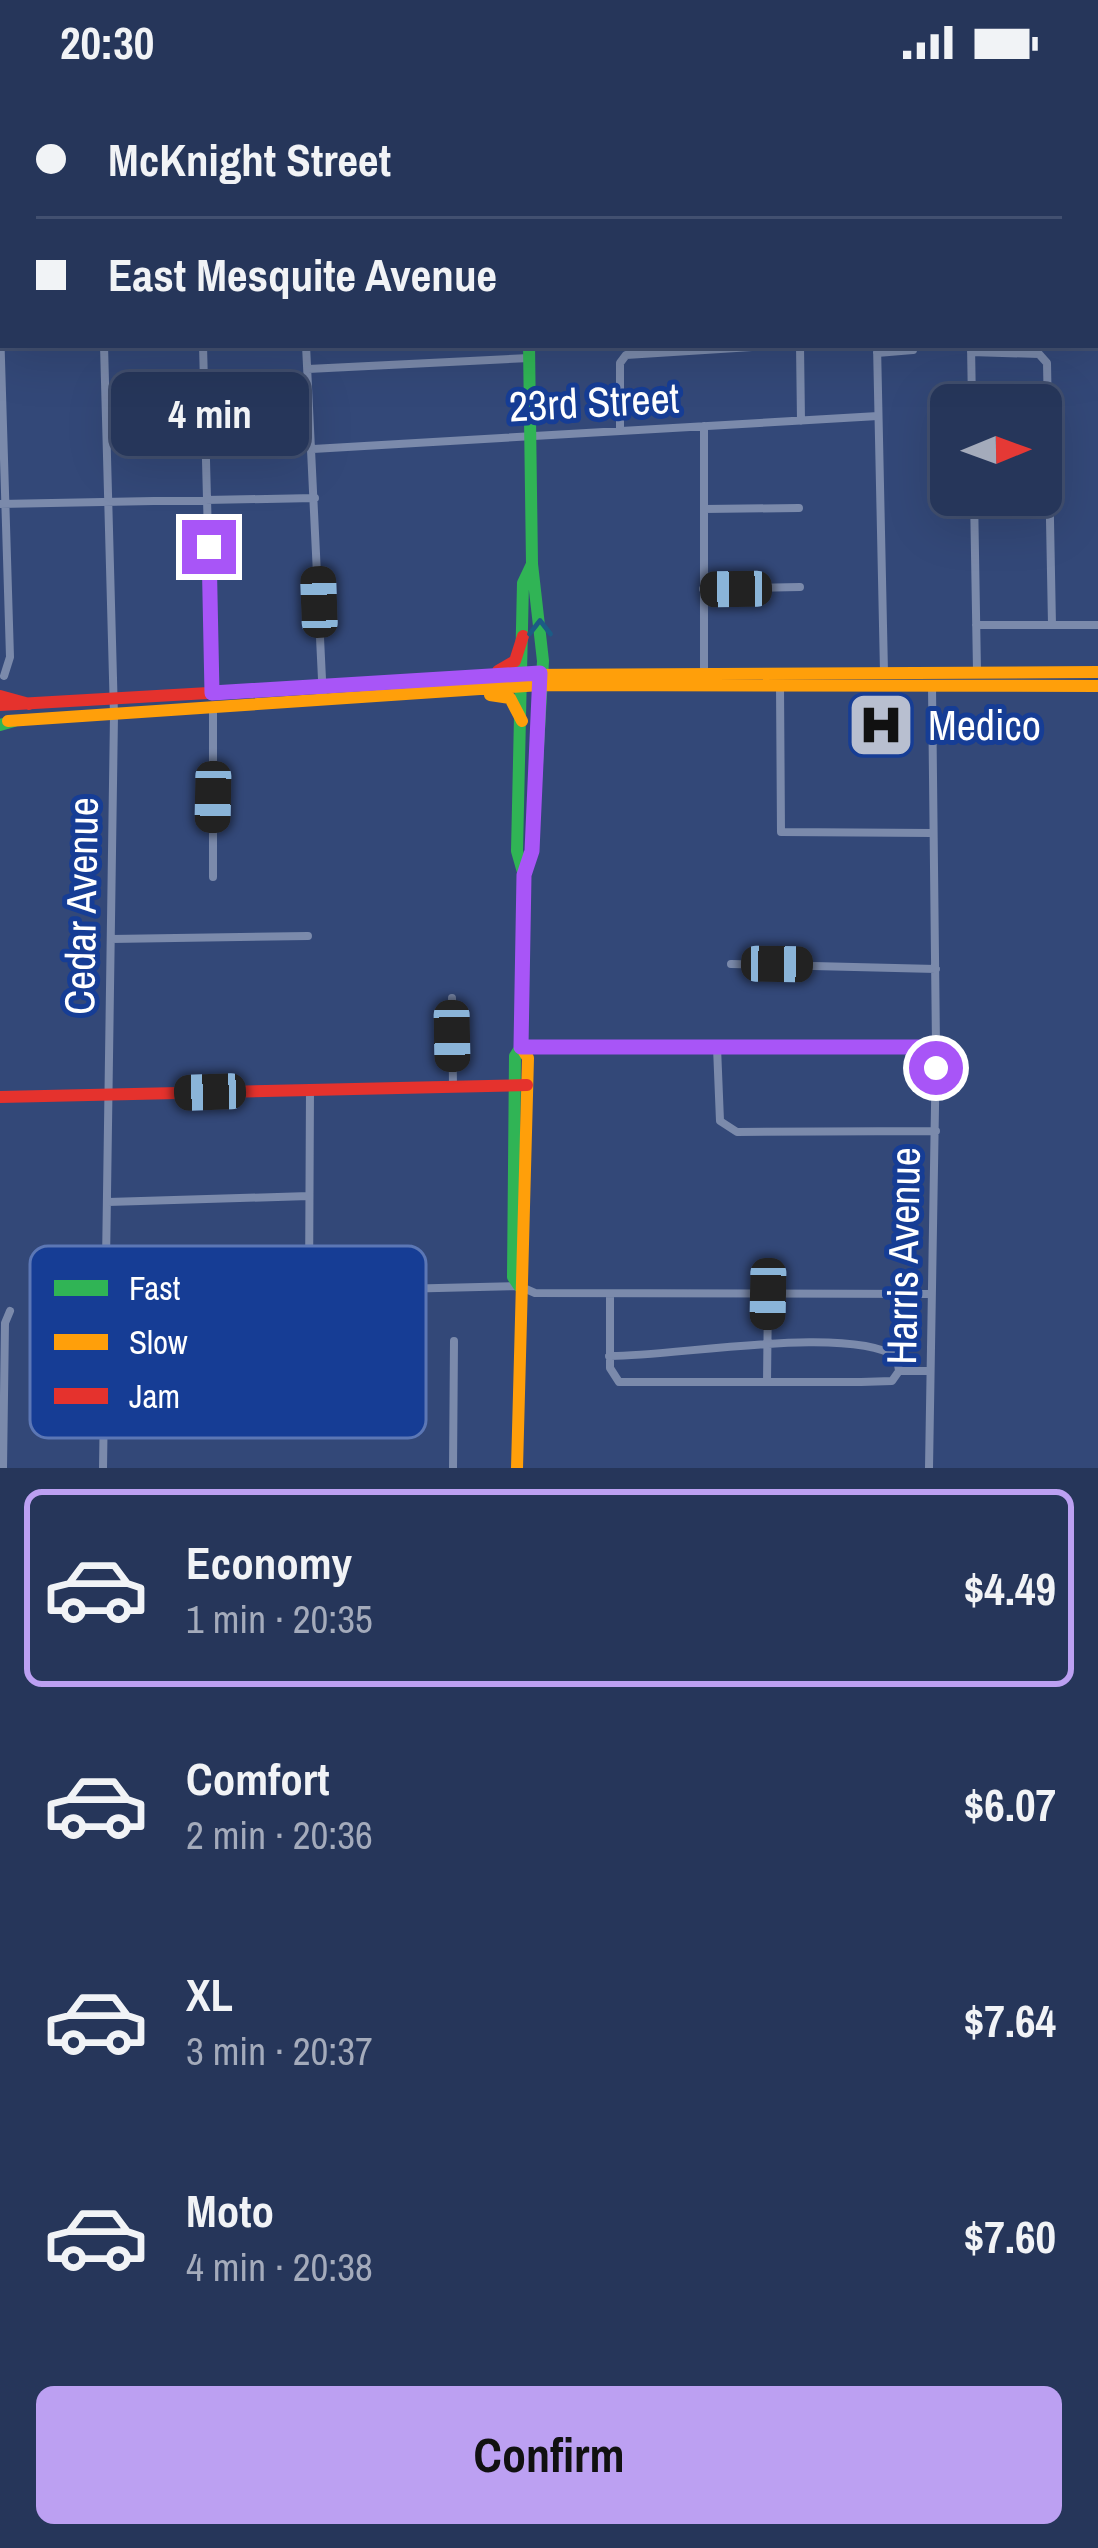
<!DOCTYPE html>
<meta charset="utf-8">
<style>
:root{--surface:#26365a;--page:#2e3e60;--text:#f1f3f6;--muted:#a4abbb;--line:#425070;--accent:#bca0f2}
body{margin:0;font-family:"Archivo Narrow",sans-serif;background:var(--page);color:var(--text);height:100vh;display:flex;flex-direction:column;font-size:45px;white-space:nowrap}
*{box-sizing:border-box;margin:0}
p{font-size:39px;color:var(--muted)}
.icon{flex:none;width:66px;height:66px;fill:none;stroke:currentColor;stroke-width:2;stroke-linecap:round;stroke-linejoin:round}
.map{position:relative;height:1384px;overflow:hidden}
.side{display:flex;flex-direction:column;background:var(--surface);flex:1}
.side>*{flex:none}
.top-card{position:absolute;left:0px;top:0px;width:1098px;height:264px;box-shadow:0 12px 48px #0002,0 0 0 3px var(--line);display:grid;align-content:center;height:264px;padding:0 36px;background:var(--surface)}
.needle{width:78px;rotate:89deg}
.fabs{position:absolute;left:930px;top:300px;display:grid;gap:24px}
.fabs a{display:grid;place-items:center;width:132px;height:132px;border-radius:18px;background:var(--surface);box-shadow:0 12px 48px #0002,0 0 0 3px var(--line);font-size:60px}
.end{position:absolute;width:54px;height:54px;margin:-27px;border:15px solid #a855f7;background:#fff;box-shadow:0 0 0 6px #fff}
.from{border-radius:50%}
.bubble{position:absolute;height:84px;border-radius:18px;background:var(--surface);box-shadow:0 12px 48px #0002,0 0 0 3px var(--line);font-size:39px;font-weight:800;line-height:84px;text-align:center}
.car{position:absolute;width:36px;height:72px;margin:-36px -18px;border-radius:15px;box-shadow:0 0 9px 3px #0007;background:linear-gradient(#222 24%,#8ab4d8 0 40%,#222 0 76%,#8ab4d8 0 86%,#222 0)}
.top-card b{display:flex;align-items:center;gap:42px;height:114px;font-size:45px}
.top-card b+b{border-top:3px solid var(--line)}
.top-card i{width:30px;height:30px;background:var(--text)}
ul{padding:21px 0 0;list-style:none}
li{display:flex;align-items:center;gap:36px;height:198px;margin:0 24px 18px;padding:0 12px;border:6px solid transparent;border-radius:18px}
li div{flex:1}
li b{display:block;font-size:45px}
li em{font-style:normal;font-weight:800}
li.active{border-color:var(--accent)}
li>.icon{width:108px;height:108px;stroke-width:1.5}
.action{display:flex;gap:24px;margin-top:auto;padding:24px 36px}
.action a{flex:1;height:138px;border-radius:18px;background:var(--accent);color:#111;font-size:48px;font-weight:800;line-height:138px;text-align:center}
.status{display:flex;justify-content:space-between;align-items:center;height:84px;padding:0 60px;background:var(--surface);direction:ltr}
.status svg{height:33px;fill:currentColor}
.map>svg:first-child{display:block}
</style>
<div class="status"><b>20:30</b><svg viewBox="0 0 49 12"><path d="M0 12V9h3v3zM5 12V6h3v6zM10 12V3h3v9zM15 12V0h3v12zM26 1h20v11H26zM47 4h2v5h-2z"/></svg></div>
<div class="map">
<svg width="1098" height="1384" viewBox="0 0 1098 1384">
<rect width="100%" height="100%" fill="#334878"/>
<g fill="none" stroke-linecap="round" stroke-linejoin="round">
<path stroke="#7b8aab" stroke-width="8" d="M96,0v3
M195,0v3
M297,0v3
M397,0v3
M617,0v3
M695,0v3
M920,0v3
M1047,3l1,-3
M1095,187h3
M0,202h3
M0,243l10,330 -6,19
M203,261l9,346
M306,261l17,355
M800,261l1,76
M877,261l7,327
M971,261l1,60
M971,268l68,2 8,9 5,262
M877,269l36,-3
M308,285l221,-11
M704,342v260
M620,347v-68l6,-8 159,-10
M313,365l565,-33
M974,411l3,176
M0,420l315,-6
M704,425l95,-1
M703,505l97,-2
M976,541h122
M780,602l1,146 151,1
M213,624v169
M111,855l197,-3
M731,880l205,5
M452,914l1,88
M522,963h414
M717,963l3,74 17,11 199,-1
M108,1118l201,-6
M309,1206l1,-200
M610,1210v74l9,14h242l31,-1 7,-10h29
M105,1212l414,-10 16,7 395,1
M609,1272c63,1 238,-32 288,1l2,14
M767,1298l1,-88
M3,1384l2,-145 5,-12
M103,1384l11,-753 -10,-370
M453,1384l1,-127
M929,1384l7,-421 -4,-360"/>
<path stroke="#30b455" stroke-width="12" d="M0,641l14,-4
M523,788l-6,-21 6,-268 9,-19
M519,1202l-6,-9 2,-221 6,-9 3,-172 8,-24 11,-190 -11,-97 -3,-219"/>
<path stroke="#ff9f0a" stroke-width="12" d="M526,0v3
M518,591l580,-3
M490,611l20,3 12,23
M8,637l532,-36 558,1
M517,1384l11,-410 -7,-11"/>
<path stroke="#e5322d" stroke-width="12" d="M498,587l17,-10 8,-25
M0,612l29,8
M0,621l518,-30
M0,1013l527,-12"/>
</g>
<defs><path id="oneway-chevron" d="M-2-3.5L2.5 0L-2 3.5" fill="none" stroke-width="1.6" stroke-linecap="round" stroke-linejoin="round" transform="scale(3)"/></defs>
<use stroke="#1c5b85" href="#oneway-chevron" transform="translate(540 544) rotate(-90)"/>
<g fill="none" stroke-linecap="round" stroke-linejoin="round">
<path stroke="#a855f7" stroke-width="15" d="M209,463l3,146 328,-20 -8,178 -8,24 -3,172h415v21"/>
</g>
<defs>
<symbol id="hospital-square" viewBox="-11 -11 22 22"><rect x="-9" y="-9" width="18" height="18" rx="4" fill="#b8bfd0" stroke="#163d95"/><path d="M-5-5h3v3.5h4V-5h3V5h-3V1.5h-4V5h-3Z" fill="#111"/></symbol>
</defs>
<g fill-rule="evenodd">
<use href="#hospital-square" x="843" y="603" width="76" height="76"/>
</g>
<g text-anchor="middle" stroke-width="10" stroke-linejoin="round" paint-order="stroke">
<g font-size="42" fill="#fff" stroke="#163d95">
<text transform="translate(594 318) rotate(-3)" y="15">23rd Street</text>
<text transform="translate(81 822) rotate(-89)" y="15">Cedar Avenue</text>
<text transform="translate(903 1172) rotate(-89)" y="15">Harris Avenue</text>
</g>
<g font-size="42" fill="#fff" stroke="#163d95" text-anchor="start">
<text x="928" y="656">Medico</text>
</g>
</g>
<rect x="30" y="1162" width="396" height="192" rx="18" fill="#163d95" stroke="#5c77b5" stroke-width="3"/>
<rect x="54" y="1196" width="54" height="16" fill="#30b455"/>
<rect x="54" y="1250" width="54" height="16" fill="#ff9f0a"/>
<rect x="54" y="1304" width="54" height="16" fill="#e5322d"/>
<g font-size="33" fill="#fff">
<text x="129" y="1216">Fast</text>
<text x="129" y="1270">Slow</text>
<text x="129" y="1324">Jam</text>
</g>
</svg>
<div class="fabs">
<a><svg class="needle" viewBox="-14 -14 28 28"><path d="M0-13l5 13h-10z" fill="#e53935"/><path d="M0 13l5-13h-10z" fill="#a4abbb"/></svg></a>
</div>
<i class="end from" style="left:936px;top:984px"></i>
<i class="end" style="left:209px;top:463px"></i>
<div class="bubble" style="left:111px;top:288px;width:198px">4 min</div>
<i class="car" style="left:736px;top:505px;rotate:269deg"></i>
<i class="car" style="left:319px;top:518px;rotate:358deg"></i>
<i class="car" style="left:213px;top:713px;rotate:181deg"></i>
<i class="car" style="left:777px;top:880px;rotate:91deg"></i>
<i class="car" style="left:452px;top:952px;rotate:179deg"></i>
<i class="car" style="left:210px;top:1008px;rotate:268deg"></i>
<i class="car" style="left:768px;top:1210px;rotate:181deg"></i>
<div class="top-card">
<b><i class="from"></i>McKnight Street</b>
<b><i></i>East Mesquite Avenue</b>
</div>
</div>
<section class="side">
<ul>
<li class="active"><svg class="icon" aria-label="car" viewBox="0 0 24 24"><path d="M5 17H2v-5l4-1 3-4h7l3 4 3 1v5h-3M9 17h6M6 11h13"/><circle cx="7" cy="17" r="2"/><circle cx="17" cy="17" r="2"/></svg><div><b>Economy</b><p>1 min · 20:35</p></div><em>$4.49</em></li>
<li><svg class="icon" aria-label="car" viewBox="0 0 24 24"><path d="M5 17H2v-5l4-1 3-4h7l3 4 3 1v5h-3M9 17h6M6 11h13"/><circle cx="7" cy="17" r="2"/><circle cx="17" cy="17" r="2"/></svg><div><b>Comfort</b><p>2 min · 20:36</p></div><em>$6.07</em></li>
<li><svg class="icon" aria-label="car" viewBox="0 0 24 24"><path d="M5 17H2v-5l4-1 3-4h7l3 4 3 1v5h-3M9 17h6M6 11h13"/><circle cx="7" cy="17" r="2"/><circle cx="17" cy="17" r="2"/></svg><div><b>XL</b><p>3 min · 20:37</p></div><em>$7.64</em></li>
<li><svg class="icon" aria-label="car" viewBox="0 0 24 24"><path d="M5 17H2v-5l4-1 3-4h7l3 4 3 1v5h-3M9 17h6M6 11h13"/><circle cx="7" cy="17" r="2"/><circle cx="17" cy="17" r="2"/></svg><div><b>Moto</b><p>4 min · 20:38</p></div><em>$7.60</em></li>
</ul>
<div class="action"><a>Confirm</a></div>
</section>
